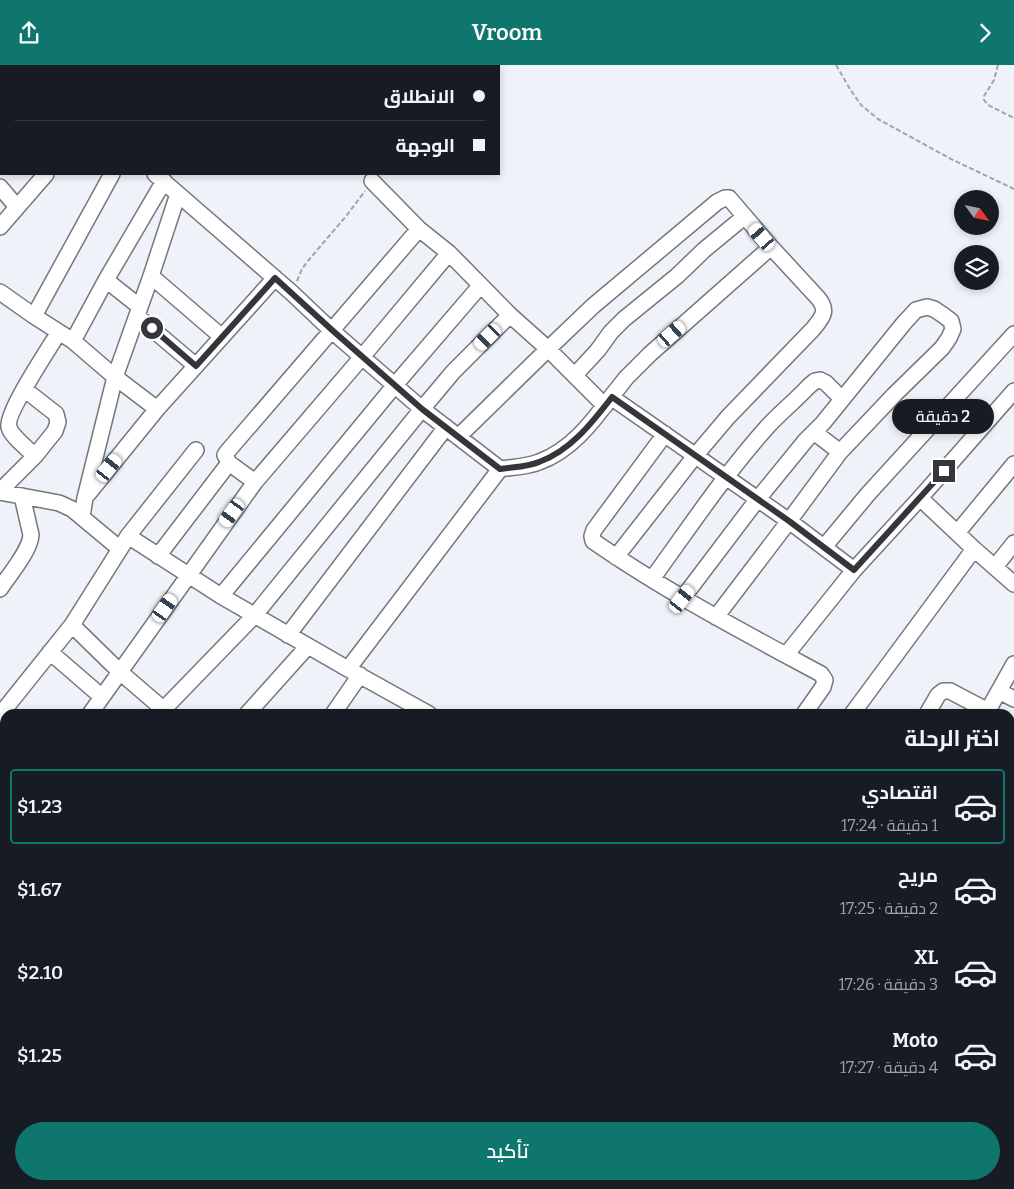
<!DOCTYPE html>
<html lang="ar">
<meta charset="utf-8">
<style>
:root{--surface:#171b24;--page:#20242c;--text:#f1f3f6;--muted:#9ea1a6;--line:#363941;--accent:#0f766e}
body{margin:0;font-family:Bitter,Cairo,serif;background:var(--page);color:var(--text);direction:rtl;height:100vh;display:flex;flex-direction:column;font-size:19px;white-space:nowrap}
*{box-sizing:border-box;margin:0}
p{font-size:16px;color:var(--muted)}
.icon{flex:none;width:28px;height:28px;fill:none;stroke:currentColor;stroke-width:2;stroke-linecap:round;stroke-linejoin:round}
.map{position:relative;flex:1;overflow:hidden;direction:ltr}
.sheet{position:absolute;left:0px;top:644px;width:1015px;height:481px;display:flex;flex-direction:column;background:var(--surface);border-radius:15px 15px 0 0;box-shadow:0 2px 8px #0003;direction:rtl}
.sheet>*{flex:none}
.guide{position:absolute;left:0px;top:0px;width:500px;height:110px;box-shadow:0 2px 8px #0003;direction:rtl;display:grid;align-content:center;height:110px;padding:0 15px;background:var(--surface)}
.needle{width:32px;rotate:123deg}
.fabs{position:absolute;left:954px;top:125px;display:grid;gap:10px}
.fabs a{display:grid;place-items:center;width:45px;height:45px;border-radius:50%;background:var(--surface);box-shadow:0 2px 8px #0003;font-size:25px}
.end{position:absolute;width:22px;height:22px;margin:-11px;border:6px solid #353639;background:#fff;box-shadow:0 0 0 2px #fff}
.from{border-radius:50%}
.bubble{position:absolute;height:35px;border-radius:18px;background:var(--surface);box-shadow:0 2px 8px #0003;font-size:16px;font-weight:600;line-height:35px;text-align:center;direction:rtl}
.car{position:absolute;width:15px;height:30px;margin:-15px -8px;border-radius:6px;box-shadow:0 0 4px 1px #0007;background:linear-gradient(#fff 24%,#345 0 40%,#fff 0 76%,#345 0 86%,#fff 0)}
.guide b{display:flex;align-items:center;gap:18px;height:48px;font-size:19px}
.guide b+b{border-top:1px solid var(--line)}
.guide i{width:12px;height:12px;background:var(--text)}
ul{padding:0;list-style:none}
li{display:flex;align-items:center;gap:15px;height:75px;margin:0 10px 8px;padding:0 5px;border:2px solid transparent;border-radius:5px}
li div{flex:1}
li b{display:block;font-size:19px}
li em{font-style:normal;font-weight:600}
li.on{border-color:var(--accent)}
li>.icon{width:45px;height:45px;stroke-width:1.5}
h2{padding:0 15px;font-size:22px;line-height:60px}
.cta{display:flex;gap:10px;margin-top:auto;padding:10px 15px}
.cta a{flex:1;height:58px;border-radius:30px;background:var(--accent);color:#fff;font-size:20px;font-weight:600;line-height:58px;text-align:center}
header{display:flex;justify-content:space-between;align-items:center;height:65px;padding:0 15px;background:var(--accent);color:#fff;font-size:22px;font-weight:600}
.map>svg:first-child{display:block}
</style>
<header><svg class="icon" aria-label="forward" viewBox="0 0 24 24"><path d="M9 5l7 7-7 7"/></svg>Vroom<svg class="icon" aria-label="share" viewBox="0 0 24 24"><path d="M12 15V3M7 8l5-5 5 5M5 13v7h14v-7"/></svg></header>
<div class="map">
<svg width="1014" height="1124" viewBox="0 0 1014 1124">
<rect width="100%" height="100%" fill="#f0f2f9"/>
<g fill="none" stroke-linecap="round" stroke-linejoin="round">
<defs>
<path id="minor" d="M0,31h1
M0,60l1,-1
M155,109l137,119 39,37 91,79 78,60 -152,200 81,45
M372,116l47,48 30,24 61,62 38,34 57,57
M0,122l17,20
M0,162l46,-53
M151,211l71,61
M106,215l34,27
M0,227l34,24 39,25 42,36 42,32
M34,251l78,-142
M137,251l59,50
M73,276l33,-61 58,-99
M575,310l23,-25 13,-18 13,-13 53,-43 27,-26 40,-33
M611,332l15,-19 24,-24 121,-107
M814,367l26,20
M665,369l-71,96 -2,6 1,5c72,50 150,91 228,133l4,6 -2,7 -19,27
M458,372l90,-88 45,-43 124,-104 8,-4h4l42,49 47,51c11,13 4,20 -5,31l-85,88 -33,39 -79,101
M35,391c-7,-7 -24,-20 -26,-29 -4,-13 41,-80 50,-95
M500,404c13,-2 27,-2 39,-7 31,-11 53,-39 72,-65l178,124 65,49
M255,417l-26,-19 -4,-8 2,-3 192,-223
M0,426l35,-35 20,-25 3,-9 -2,-8 -32,-25
M0,427l43,8 16,3 13,6 48,40 8,-13 93,60 127,73
M88,429l69,-85 118,-131
M920,433l54,51 40,35
M82,452l3,-19 30,-121 36,-101 27,-82
M957,468l57,-69
M128,471l68,-86
M824,482l44,-53 146,-160
M158,491l71,-93
M995,502l19,-24
M652,514c37,-51 73,-105 116,-153 13,-14 28,-26 41,-40l6,-5 5,-1 6,3 16,16
M0,524c9,-14 30,-38 31,-54l-9,-39
M221,531l174,-211 85,-99
M682,534l75,-99 49,-60 17,-17 81,-100 12,-13 11,-3 7,2 9,6 8,6 2,8 -4,9 -7,10 -47,46 -55,58 -51,69 -73,96
M72,560l48,47 43,37
M288,570l158,-208
M50,587l52,45
M786,590l68,-85 66,-72 94,-107
M999,626l15,8
M90,649l165,-232 107,-125 87,-104
M159,649l95,-98 168,-207 31,-37 57,-57
M247,649l61,-68
M333,649l27,-39
M852,649l122,-165
M927,649l11,-19 5,-4h7l38,20
M986,649l28,-50
M0,650l72,-90 48,-76
M0,686l5,3
M1010,723l4,-7
M0,740l5,-3
M1010,782l4,2
M0,812l5,-2
M0,832l5,10
M1010,834l4,-4
M1010,916l4,-5
M0,941l5,9
M0,1032l5,-2
M1010,1038l4,-5
M1010,1066l4,3
M546,1120l15,4
M698,1120l7,4
M823,1120l4,4
M459,1124l2,-4
M487,1124l2,-4
M724,1124l2,-4
M937,1124l4,-4"/>
<path id="major" d="M609,1120l12,4
M86,1124l11,-4"/>
</defs>
<use href="#minor" stroke="#75777d" stroke-width="18"/>
<use href="#major" stroke="#cfcfcf" stroke-width="22"/>
<path stroke="#a1a3a8" stroke-width="2" stroke-dasharray="5 2.5" stroke-linecap="butt" d="M836,0l14,24 11,16 17,14 73,40 63,30
M998,0l-4,15 -10,16v4l4,5 26,13
M6,1v-1
M220,1v-1
M452,1l1,-1
M297,216l5,-12 5,-7 40,-47 18,-24"/>
<use href="#minor" stroke="#fff" stroke-width="15"/>
<use href="#major" stroke="#fdd0ac" stroke-width="20"/>
</g>
<g fill="none" stroke-linecap="round" stroke-linejoin="round">
<path stroke="#353639" stroke-width="6" d="M152,263l44,38 79,-88 57,52 90,79 78,60c13,-2 28,-2 39,-7 31,-11 53,-39 73,-65l177,124 65,49 90,-99"/>
</g>
</svg>
<div class="fabs">
<a><svg class="needle" viewBox="-14 -14 28 28"><path d="M0-13l5 13h-10z" fill="#e53935"/><path d="M0 13l5-13h-10z" fill="#9ea1a6"/></svg></a>
<a><svg class="icon" aria-label="layers" viewBox="0 0 24 24"><path d="M12 4l9 5-9 5-9-5zM3 14l9 5 9-5"/></svg></a>
</div>
<i class="end from" style="left:152px;top:263px"></i>
<i class="end" style="left:944px;top:406px"></i>
<div class="bubble" style="left:892px;top:334px;width:102px">2 دقيقة</div>
<i class="car" style="left:762px;top:172px;rotate:319deg"></i>
<i class="car" style="left:672px;top:269px;rotate:49deg"></i>
<i class="car" style="left:488px;top:272px;rotate:225deg"></i>
<i class="car" style="left:109px;top:403px;rotate:39deg"></i>
<i class="car" style="left:232px;top:448px;rotate:216deg"></i>
<i class="car" style="left:682px;top:534px;rotate:37deg"></i>
<i class="car" style="left:165px;top:543px;rotate:35deg"></i>
<div class="guide">
<b><i class="from"></i>الانطلاق</b>
<b><i></i>الوجهة</b>
</div>
<section class="sheet">
<h2>اختر الرحلة</h2>
<ul>
<li class="on"><svg class="icon" aria-label="car" viewBox="0 0 24 24"><path d="M5 17H2v-5l4-1 3-4h7l3 4 3 1v5h-3M9 17h6M6 11h13"/><circle cx="7" cy="17" r="2"/><circle cx="17" cy="17" r="2"/></svg><div><b>اقتصادي</b><p>1 دقيقة · 17:24</p></div><em>$1.23</em></li>
<li><svg class="icon" aria-label="car" viewBox="0 0 24 24"><path d="M5 17H2v-5l4-1 3-4h7l3 4 3 1v5h-3M9 17h6M6 11h13"/><circle cx="7" cy="17" r="2"/><circle cx="17" cy="17" r="2"/></svg><div><b>مريح</b><p>2 دقيقة · 17:25</p></div><em>$1.67</em></li>
<li><svg class="icon" aria-label="car" viewBox="0 0 24 24"><path d="M5 17H2v-5l4-1 3-4h7l3 4 3 1v5h-3M9 17h6M6 11h13"/><circle cx="7" cy="17" r="2"/><circle cx="17" cy="17" r="2"/></svg><div><b>XL</b><p>3 دقيقة · 17:26</p></div><em>$2.10</em></li>
<li><svg class="icon" aria-label="car" viewBox="0 0 24 24"><path d="M5 17H2v-5l4-1 3-4h7l3 4 3 1v5h-3M9 17h6M6 11h13"/><circle cx="7" cy="17" r="2"/><circle cx="17" cy="17" r="2"/></svg><div><b>Moto</b><p>4 دقيقة · 17:27</p></div><em>$1.25</em></li>
</ul>
<div class="cta"><a>تأكيد</a></div>
</section>
</div>
